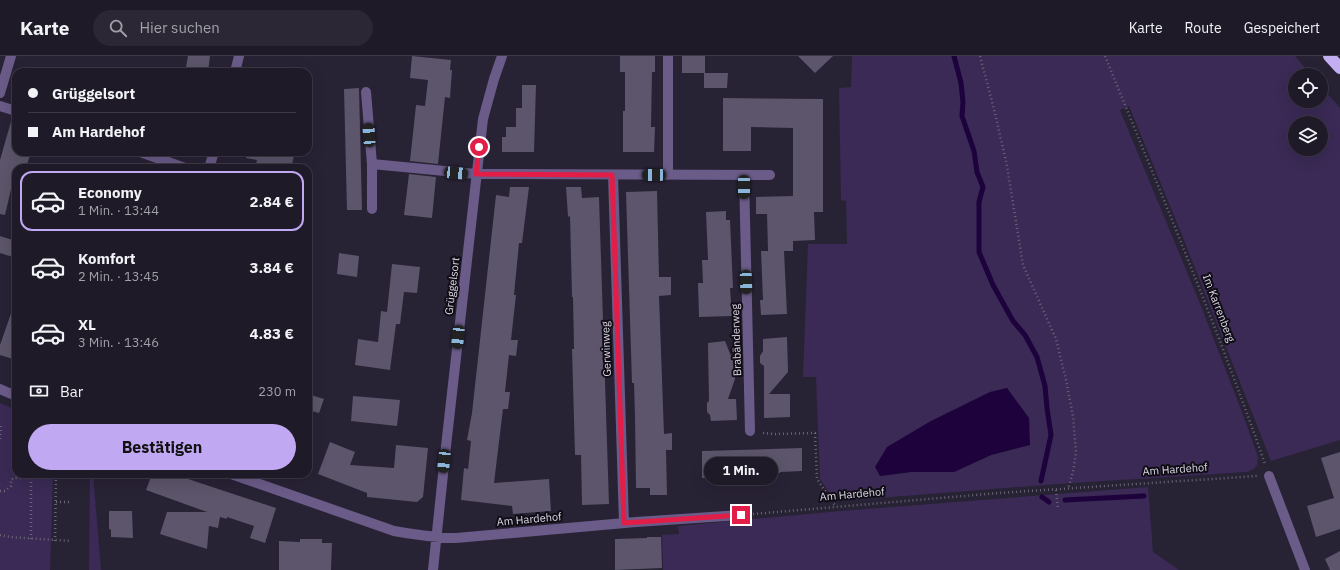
<!DOCTYPE html>
<html lang="de">
<meta charset="utf-8">
<style>
:root{--surface:#1e1a28;--page:#2b2734;--text:#f1f3f6;--muted:#a1a1a8;--line:#3c3845;--accent:#c0a8f3}
body{margin:0;font-family:"IBM Plex Sans",sans-serif;background:var(--page);color:var(--text);height:100vh;display:flex;flex-direction:column;font-size:15px;white-space:nowrap}
*{box-sizing:border-box;margin:0}
p{font-size:13px;color:var(--muted)}
.icon{flex:none;width:22px;height:22px;fill:none;stroke:currentColor;stroke-width:2;stroke-linecap:round;stroke-linejoin:round}
.map{position:relative;flex:1;overflow:hidden}
.details{position:absolute;left:12px;top:108px;width:300px;height:314px;display:flex;flex-direction:column;background:var(--surface);border-radius:12px;box-shadow:0 4px 16px #0002,0 0 0 1px var(--line)}
.details>*{flex:none}
.banner{position:absolute;left:12px;top:12px;width:300px;height:88px;border-radius:12px;box-shadow:0 4px 16px #0002,0 0 0 1px var(--line);display:grid;align-content:center;height:88px;padding:0 16px;background:var(--surface)}
.fabs{position:absolute;left:1288px;top:12px;display:grid;gap:8px}
.fabs a{display:grid;place-items:center;width:40px;height:40px;border-radius:50%;background:var(--surface);box-shadow:0 4px 16px #0002,0 0 0 1px var(--line);font-size:20px}
.end{position:absolute;width:18px;height:18px;margin:-9px;border:5px solid #e11d48;background:#fff;box-shadow:0 0 0 2px #fff}
.from{border-radius:50%}
.bubble{position:absolute;height:28px;border-radius:14px;background:var(--surface);box-shadow:0 4px 16px #0002,0 0 0 1px var(--line);font-size:13px;font-weight:800;line-height:28px;text-align:center}
.car{position:absolute;width:12px;height:24px;margin:-12px -6px;border-radius:5px;box-shadow:0 0 3px 1px #0007;background:linear-gradient(#222 24%,#8ab4d8 0 40%,#222 0 76%,#8ab4d8 0 86%,#222 0)}
.banner b{display:flex;align-items:center;gap:14px;height:38px;font-size:15px}
.banner b+b{border-top:1px solid var(--line)}
.banner i{width:10px;height:10px;background:var(--text)}
ul{padding:7px 0 0;list-style:none}
li{display:flex;align-items:center;gap:12px;height:60px;margin:0 8px 6px;padding:0 8px;border:2px solid transparent;border-radius:12px}
li div{flex:1}
li b{display:block;font-size:15px}
li em{font-style:normal;font-weight:800}
li.on{border-color:var(--accent)}
li>.icon{width:36px;height:36px;stroke-width:1.5}
.pay{display:flex;align-items:center;gap:10px;height:44px;padding:0 16px;font-size:15px}
.pay p{margin-inline-start:auto}
.button{display:flex;gap:8px;margin-top:auto;padding:8px 16px}
.button a{flex:1;height:46px;border-radius:24px;background:var(--accent);color:#111;font-size:16px;font-weight:800;line-height:46px;text-align:center}
header{display:flex;align-items:center;gap:24px;box-sizing:border-box;height:56px;padding:0 20px;background:var(--surface);border-bottom:1px solid var(--line)}
header strong{font-size:19px}
nav{display:flex;gap:22px;margin-inline-start:auto;font-size:14px}
.search{width:280px;height:36px;background:var(--page);display:flex;align-items:center;gap:10px;box-sizing:border-box;padding:0 14px;border-radius:22px;color:var(--muted);font-size:15px}
.map>svg:first-child{display:block}
</style>
<header>
<strong>Karte</strong>
<div class="search"><svg class="icon" aria-label="search" viewBox="0 0 24 24"><circle cx="10" cy="10" r="6"/><path d="M15 15l6 6"/></svg>Hier suchen</div>
<nav><a>Karte</a><a>Route</a><a>Gespeichert</a></nav>
</header>
<div class="map">
<svg width="1340" height="514" viewBox="0 0 1340 514">
<rect width="100%" height="100%" fill="#282235"/>
<path fill="#3a2a55" fill-rule="evenodd" d="M852,0h443l16,19h-16v26h26v-15l19,22v332l-69,21 -91,-231 -51,-124 -9,4 81,196 44,114 13,37 -1,8 -3,4 -7,3 -190,12 -217,17 -7,-3 -13,-19 -4,-102h-13l5,-133h39l-1,-43 -5,-1 -2,-112 12,-1zM1295,67h26v26h-26zM1029,389l-38,10 -37,17h-43l-31,4z
M0,347l16,7v64h37l-3,96h-50z
M90,418h3l8,96h-12z
M1148,431l5,65 26,18h-516l-1,-35 17,-1 -1,-8 163,-15z"/>
<path fill="#1d023b" d="M1007,332l22,30 1,27 -39,10 -37,17h-43l-31,4 -5,-9 12,-20 44,-26 59,-29z"/>
<g fill="none" stroke-linecap="round" stroke-linejoin="round">
<path stroke="#1d023b" stroke-width="5" d="M954,0l7,27 2,19 -1,14 12,35 3,21 6,15 -4,15v50l14,33 20,36 12,14 12,22 8,29 2,22 4,27 -10,46
M1042,441l7,5
M1065,444l79,-4"/>
</g>
<path fill="#5c556b" d="M188,0h22l-2,16h-23z
M412,0l39,4 -1,10h2l-2,28 -5,-1 -7,67 -28,-3 6,-56 9,1 3,-26 -18,-2z
M620,0h35v16h-3l-1,55h4l-1,25h-31v-41h2v-39h-5z
M682,0h23v17h23l-1,15h-23v-15h-22z
M798,0h35l-18,17z
M522,29h14l-2,67h-32v-15h4v-10h10v-19h6z
M359,32l3,122h-15l-3,-121z
M723,42l100,1v113h-9l1,28 -22,1v10h-9l3,63 -26,1 -1,-15h3l-2,-49h7l-1,-37h-11v-17l37,-1v-68l-42,-1v24h-28z
M12,62l4,1v33h15l-5,16h-10l-11,47 -5,-1v-54z
M247,96h48l-4,16 -14,-3v3h-22l2,-8 -11,-2z
M409,118l27,3 -4,41 -28,-3z
M510,131h19l-7,56h-3l-5,52h2l-5,45h7l-2,16 -7,-1 -4,37h5l-2,17h-5l-9,74 55,-4 2,32 -38,3 -1,-8 -51,-6 3,-32 4,1 3,-28 -4,-1 5,-27 24,-218 13,2z
M566,131h15l1,11 17,-1 10,307 -27,1 -1,-50h-6l-3,-106h2l-1,-52h-1l-2,-81 -2,1z
M657,135l2,86h12v18l-12,1 5,138 8,-1v17h-6l1,45h-17v-7h-14l-1,-71 -1,-34h-2l-6,-191z
M726,155v9h4l3,68h-3l2,28 -33,1 -1,-34h5l-1,-23h6l-2,-48z
M0,180l16,5v17l-16,-5z
M339,197l20,3 -2,21 -20,-3z
M392,208l28,3 -3,26 -13,-1 -4,32h-4l-6,46 -35,-5 3,-26 20,3 3,-31 6,1z
M14,249h2v55l-16,-5v-10z
M787,281l1,35 -19,22h21v23l-26,1v-52l-4,-3v-7l3,-5v-12z
M725,285l10,25v13l-7,20h8l1,21 -26,1 -1,-6 -3,-3v-9l2,-2 -1,-58z
M308,338l16,5 -5,14 -11,-3z
M353,340l47,4 -3,26 -46,-5z
M330,386l25,10 -5,13 44,3 2,-23 32,3 -5,49 -6,5 -50,-5v-4l-49,-19z
M802,392v23l-22,1v1l-38,1 -17,2v1l-23,1v-27z
M1340,396v77l-24,8 -9,-31 27,-8 -13,-40z
M152,418h21l103,34 -11,35 -15,-5 4,-12 -27,-9v2l-7,-2 -2,11 -9,-2 -2,23 -47,-15 7,-22h40l-61,-22z
M109,455h23l1,27 -22,-1v-7l-2,-1z
M647,481h14l1,31 -47,2v-31l32,-1z
M300,483h22v4h10l-1,27h-52v-29l21,1z
M1340,495v19h-10l-5,-11z"/>
<g fill="none" stroke-linecap="round" stroke-linejoin="round">
<path stroke="#6b6677" stroke-width="2.5" stroke-dasharray="1 3" stroke-linecap="butt" d="M980,0l14,53 13,57 16,99 33,74 10,41 7,36 3,37 -3,19 -5,17
M1105,0c55,135 112,270 160,408
M763,377l11,1 41,-1 2,46 19,28
M0,383l1,-16
M1056,434l2,19
M0,435h5l6,-5v-6l3,-2h17v-4
M56,446h15
M753,458l246,-21 258,-17
M0,479l10,2 61,4
M31,483v-61
M55,485l1,-67"/>
<path stroke="#6a5b88" stroke-width="10" d="M668,0v119
M235,16l4,-16
M366,36l6,72v45
M0,37l11,-37
M0,50l16,5
M140,96l45,16
M372,108l104,10 294,1
M209,112l5,-16
M613,119l11,348
M744,119l6,256
M0,333l16,7
M231,418l163,57c21,4 41,6 62,7l180,-16 105,-7
M1269,420l36,94
M433,514l13,-124 37,-327 11,-40 8,-23"/>
<path stroke="#c3aef1" stroke-width="12" d="M1329,0l11,12"/>
</g>
<g fill="none" stroke-linecap="round" stroke-linejoin="round">
<path stroke="#e11d48" stroke-width="5" d="M479,91l-3,27 136,1 12,348 117,-8"/>
</g>
<g text-anchor="middle" stroke-width="4" stroke-linejoin="round" paint-order="stroke">
<g font-size="11" fill="#dcd9e6" stroke="#100d16">
<text transform="translate(452 230) rotate(-83)" y="4">Grüggelsort</text>
<text transform="translate(1219 252) rotate(69)" y="4">Im Karrenberg</text>
<text transform="translate(736 284) rotate(-92)" y="4">Brabänderweg</text>
<text transform="translate(606 293) rotate(-92)" y="4">Gerwinweg</text>
<text transform="translate(1175 413) rotate(-4)" y="4">Am Hardehof</text>
<text transform="translate(852 438) rotate(-5)" y="4">Am Hardehof</text>
<text transform="translate(529 463) rotate(-5)" y="4">Am Hardehof</text>
</g>
</g>
</svg>
<div class="fabs">
<a><svg class="icon" aria-label="locate" viewBox="0 0 24 24"><circle cx="12" cy="12" r="6"/><path d="M12 2v4M12 18v4M2 12h4M18 12h4"/></svg></a>
<a><svg class="icon" aria-label="layers" viewBox="0 0 24 24"><path d="M12 4l9 5-9 5-9-5zM3 14l9 5 9-5"/></svg></a>
</div>
<i class="end from" style="left:479px;top:91px"></i>
<i class="end" style="left:741px;top:459px"></i>
<div class="bubble" style="left:704px;top:401px;width:74px">1 Min.</div>
<i class="car" style="left:369px;top:79px;rotate:356deg"></i>
<i class="car" style="left:456px;top:117px;rotate:95deg"></i>
<i class="car" style="left:654px;top:119px;rotate:270deg"></i>
<i class="car" style="left:744px;top:131px;rotate:180deg"></i>
<i class="car" style="left:746px;top:226px;rotate:178deg"></i>
<i class="car" style="left:458px;top:281px;rotate:186deg"></i>
<i class="car" style="left:444px;top:405px;rotate:186deg"></i>
<div class="banner">
<b><i class="from"></i>Grüggelsort</b>
<b><i></i>Am Hardehof</b>
</div>
<section class="details">
<ul>
<li class="on"><svg class="icon" aria-label="car" viewBox="0 0 24 24"><path d="M5 17H2v-5l4-1 3-4h7l3 4 3 1v5h-3M9 17h6M6 11h13"/><circle cx="7" cy="17" r="2"/><circle cx="17" cy="17" r="2"/></svg><div><b>Economy</b><p>1 Min. · 13:44</p></div><em>2.84 €</em></li>
<li><svg class="icon" aria-label="car" viewBox="0 0 24 24"><path d="M5 17H2v-5l4-1 3-4h7l3 4 3 1v5h-3M9 17h6M6 11h13"/><circle cx="7" cy="17" r="2"/><circle cx="17" cy="17" r="2"/></svg><div><b>Komfort</b><p>2 Min. · 13:45</p></div><em>3.84 €</em></li>
<li><svg class="icon" aria-label="car" viewBox="0 0 24 24"><path d="M5 17H2v-5l4-1 3-4h7l3 4 3 1v5h-3M9 17h6M6 11h13"/><circle cx="7" cy="17" r="2"/><circle cx="17" cy="17" r="2"/></svg><div><b>XL</b><p>3 Min. · 13:46</p></div><em>4.83 €</em></li>
</ul>
<div class="pay"><svg class="icon" aria-label="cash" viewBox="0 0 24 24"><path d="M3 7h18v10H3z"/><circle cx="12" cy="12" r="2"/></svg>Bar<p>230 m</p></div>
<div class="button"><a>Bestätigen</a></div>
</section>
</div>
